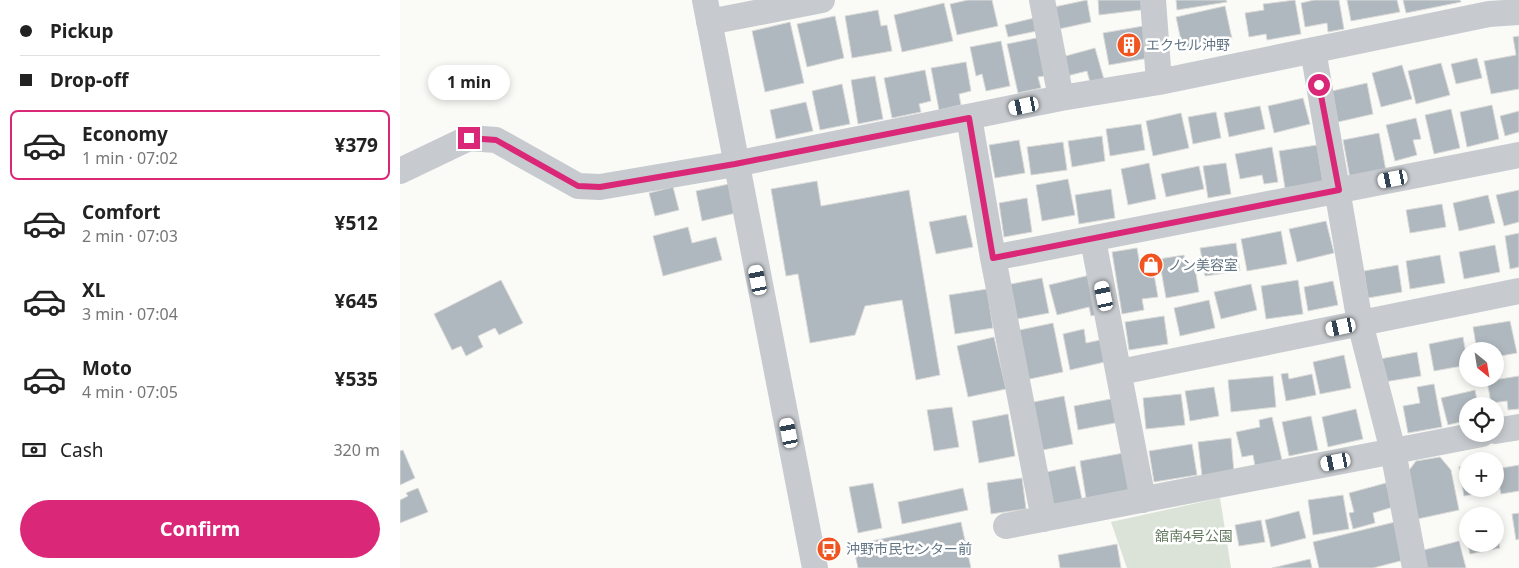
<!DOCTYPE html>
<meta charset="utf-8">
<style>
:root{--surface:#fff;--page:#f6f6f6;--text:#222;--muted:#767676;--line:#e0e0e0;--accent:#db2777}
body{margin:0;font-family:"Noto Sans","Noto Sans JP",sans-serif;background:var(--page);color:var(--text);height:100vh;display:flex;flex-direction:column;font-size:19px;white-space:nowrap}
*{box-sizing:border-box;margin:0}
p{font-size:16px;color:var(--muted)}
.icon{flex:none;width:28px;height:28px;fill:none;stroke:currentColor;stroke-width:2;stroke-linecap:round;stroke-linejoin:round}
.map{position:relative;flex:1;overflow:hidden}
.details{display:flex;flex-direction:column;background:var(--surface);width:400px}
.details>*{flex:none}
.guide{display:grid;align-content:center;height:110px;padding:0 20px;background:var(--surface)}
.needle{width:32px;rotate:150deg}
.controls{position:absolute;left:1059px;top:342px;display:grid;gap:10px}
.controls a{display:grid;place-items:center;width:45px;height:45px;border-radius:50%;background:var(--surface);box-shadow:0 2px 8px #0003;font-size:25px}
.end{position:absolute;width:22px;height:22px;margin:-11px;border:6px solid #db2777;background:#fff;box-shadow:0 0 0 2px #fff}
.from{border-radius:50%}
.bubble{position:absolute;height:35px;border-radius:18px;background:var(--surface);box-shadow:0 2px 8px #0003;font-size:16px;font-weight:700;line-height:35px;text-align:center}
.car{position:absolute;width:15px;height:30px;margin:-15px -8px;border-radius:6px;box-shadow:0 0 4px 1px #0007;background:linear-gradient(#fff 24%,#345 0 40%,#fff 0 76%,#345 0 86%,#fff 0)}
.guide b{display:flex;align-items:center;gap:18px;height:48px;font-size:19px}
.guide b+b{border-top:1px solid var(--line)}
.guide i{width:12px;height:12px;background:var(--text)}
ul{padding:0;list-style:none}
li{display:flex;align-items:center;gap:15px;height:70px;margin:0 10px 8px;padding:0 10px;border:2px solid transparent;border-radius:8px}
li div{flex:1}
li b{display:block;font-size:19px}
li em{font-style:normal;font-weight:700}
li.selected{border-color:var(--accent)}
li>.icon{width:45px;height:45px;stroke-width:1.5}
.pay{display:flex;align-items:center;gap:12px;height:55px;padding:0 20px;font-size:19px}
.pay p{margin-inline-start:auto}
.primary-button{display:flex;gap:10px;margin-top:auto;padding:10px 20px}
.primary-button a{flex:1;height:58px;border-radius:30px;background:var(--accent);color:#fff;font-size:20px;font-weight:700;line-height:58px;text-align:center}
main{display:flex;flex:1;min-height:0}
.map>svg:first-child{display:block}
</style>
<main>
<section class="details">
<div class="guide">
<b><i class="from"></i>Pickup</b>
<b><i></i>Drop-off</b>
</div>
<ul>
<li class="selected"><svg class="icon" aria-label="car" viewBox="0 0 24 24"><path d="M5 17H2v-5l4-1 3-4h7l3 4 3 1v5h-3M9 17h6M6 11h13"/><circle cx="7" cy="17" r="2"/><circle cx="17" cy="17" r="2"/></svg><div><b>Economy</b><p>1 min · 07:02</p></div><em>¥379</em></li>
<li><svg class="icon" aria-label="car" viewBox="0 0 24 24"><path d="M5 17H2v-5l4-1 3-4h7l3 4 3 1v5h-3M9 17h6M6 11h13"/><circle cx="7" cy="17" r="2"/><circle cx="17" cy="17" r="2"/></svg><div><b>Comfort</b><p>2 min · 07:03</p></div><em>¥512</em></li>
<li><svg class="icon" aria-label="car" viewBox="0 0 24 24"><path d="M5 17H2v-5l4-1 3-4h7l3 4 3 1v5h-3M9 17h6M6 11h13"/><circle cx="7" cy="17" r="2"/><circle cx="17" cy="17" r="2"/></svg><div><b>XL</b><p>3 min · 07:04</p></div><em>¥645</em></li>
<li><svg class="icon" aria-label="car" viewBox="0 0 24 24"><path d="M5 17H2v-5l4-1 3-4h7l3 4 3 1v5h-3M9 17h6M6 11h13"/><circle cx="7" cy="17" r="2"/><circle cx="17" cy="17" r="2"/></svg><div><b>Moto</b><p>4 min · 07:05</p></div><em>¥535</em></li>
</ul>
<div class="pay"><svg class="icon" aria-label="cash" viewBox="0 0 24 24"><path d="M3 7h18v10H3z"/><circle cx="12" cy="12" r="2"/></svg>Cash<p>320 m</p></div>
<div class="primary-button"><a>Confirm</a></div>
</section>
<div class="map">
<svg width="1119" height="568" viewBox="0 0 1119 568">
<rect width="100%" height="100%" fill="#fafaf7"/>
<path fill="#dbe2d8" d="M820,498l11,70h-104l-16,-46z"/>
<path fill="#afb8be" stroke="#dbdbd9" d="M568,0h24l6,26 -41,9 -7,-31z
M687,0l4,22 -32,7 -5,-22z
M698,0h50l1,9 -50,6z
M776,0h50l1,2 -50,8z
M895,0l6,34 -34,6 -1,-6 -17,3 -4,-24 19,-3 -1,-6z
M914,0h25l5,29 -16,3 -1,-9 -22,4 -4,-24z
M947,0h50l3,12 -49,9z
M1003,0h57l1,2 -55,11z
M544,3l9,38 -51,11 -8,-37z
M825,6l7,33 -49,11 -7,-33z
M478,10l3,16 6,-1 5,26 -40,7 -7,-42z
M435,16l9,42 -37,9 -10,-43z
M634,18l3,13 -29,6 -3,-12z
M390,22l14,61 -39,9 -13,-61z
M749,25l6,32 -46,8 -6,-32z
M1119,36v53l-28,5 -7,-33 32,-6 -3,-18z
M641,37l8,38 -11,2 3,11 -23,5 -11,-49z
M601,41l9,45 -24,5 -4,-17 -6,2 -6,-29z
M695,48l10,35 -14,3 -4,-15 -20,5 -5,-19z
M1077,58l5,20 -26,6 -5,-20z
M566,62l5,29 -12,3 2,11 -22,5 -8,-42z
M1041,63l9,32 -34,9 -8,-33z
M1002,65l10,34 -31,8 -9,-34z
M525,70l6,31 -12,3 2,8 -29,6 -8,-40z
M475,76l8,43 -25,5 -7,-44z
M967,83l6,31 -35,8 -6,-31z
M442,84l8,40 -30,6 -8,-39z
M903,98l7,26 -36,9 -6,-27z
M406,102l7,29 -37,8 -6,-29z
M1092,105l7,34 -32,8 -7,-35z
M860,106l5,23 -36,8 -5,-24z
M1051,109l9,39 -26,6 -9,-39z
M1119,111v21l-14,4 -5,-20z
M816,112l5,26 -28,6 -5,-27z
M781,113l8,35 -36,8 -7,-35z
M1016,118l5,21 -8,1 4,15 -22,6 -9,-36z
M741,124l4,26 -35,6 -4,-27z
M979,133l7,38 -36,7 -7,-38z
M702,136l3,25 -33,6 -4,-26z
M619,140l6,33 -30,5 -6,-33z
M663,142l4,28 -36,5 -4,-28z
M917,145l6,37 -38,6 -6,-37z
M872,147l6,35 -14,2 -2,-9 -22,4 -5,-25z
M749,163l7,36 -28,6 -7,-36z
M826,163l5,31 -23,4 -5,-32z
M799,166l5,23 -38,8 -5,-23z
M668,179l7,36 -33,6 -6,-36z
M417,181l4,25 88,-16 31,185 -24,5 -14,-80 -37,6 -10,29 -45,8 -12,-69 -12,2 -15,-87z
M329,184l7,29 -34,8 -6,-30z
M273,187l6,23 -24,6 -6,-23z
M711,189l4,29 -36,6 -4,-29z
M1119,190v32l-15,4 -8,-31z
M1088,195l7,28 -36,8 -6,-28z
M627,198l5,34 -28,5 -5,-34z
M1042,204l4,23 -36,6 -4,-23z
M566,215l7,32 -37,7 -7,-32z
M926,221l8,32 -37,9 -8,-33z
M288,227l4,16 24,-6 6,23 -59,16 -10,-40z
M881,231l6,33 -40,7 -6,-32z
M1119,233v34l-9,2 -5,-33z
M836,243l4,28 -35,5 -5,-28z
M1095,245l5,27 -36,7 -5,-27z
M737,248l3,17 12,-2 6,34 -16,2 2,11 -22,4 -10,-62z
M784,255l1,9 9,-2 5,30 -33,6 -7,-39z
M1040,255l5,28 -35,6 -4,-28z
M998,265l4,27 -34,6 -4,-27z
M694,274l10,39 -13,3 -2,-9 -32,8 -8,-30z
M642,278l7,35 -37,7 -6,-35z
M101,280l22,43 -24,12 -4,-7 -17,8 5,11 -17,9 -5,-10 -9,4 -18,-36z
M898,280l5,34 -37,5 -5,-33z
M933,281l5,24 -30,6 -4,-24z
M851,284l6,26 -36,9 -7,-27z
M587,289l6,39 -38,6 -6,-39z
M809,300l6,28 -35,8 -6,-28z
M764,316l4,28 -39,6 -4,-28z
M1110,321l7,32 -22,4v-6h-18l-4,-24z
M653,323l10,49 -38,8 -10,-49z
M684,329l2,14 19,-4 4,22 -39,9 -7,-36z
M594,337l12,52 -38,8 -11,-51z
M1063,337l5,28 -34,6 -5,-27z
M1017,352l4,24 -37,6 -4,-23z
M944,355l7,33 -31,6 -7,-32z
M888,373l1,6 23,-5 4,21 -30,6 -5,-27z
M873,376l3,31 -45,5 -3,-32z
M1119,376v33l-11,1 -1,-9 -16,2 -4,-22z
M1034,384l8,43 -34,6 -5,-27 17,-3 -3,-16z
M814,387l5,29 -29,5 -5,-30z
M1075,390l3,16h-10v14l-20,5 -7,-27z
M781,394l4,31 -39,4 -3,-31z
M664,396l9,48 -35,7 -9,-48z
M716,398l4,24 -42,8 -4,-24z
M552,407l7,40 -25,4 -7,-41z
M956,409l7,30 -35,8 -6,-30z
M608,414l7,42 -36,7 -7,-42z
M911,416l7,34 -29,6 -7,-34z
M872,417l10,43 -27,6 -2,-11 -11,2 -6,-25 24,-5 -1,-7z
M831,438l3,35 -32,3 -4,-34z
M792,444l5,31 -43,7 -5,-31z
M3,450l12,28 -15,7v-34z
M729,452l5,36 -47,16 -7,-43z
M1040,457l11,13 8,40 -46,10 -9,-43 12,-16z
M1068,465v24h27v-5l1,6 -32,6 -5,-29z
M1119,465v26l-18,3 -5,-25z
M675,466l8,38 -33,7 -8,-38z
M622,478l4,31 -35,5 -4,-31z
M473,483l9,45 -24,5 -9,-46z
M986,483l7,24 -20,6 2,10 -22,6 -4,-16 5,-1 -5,-19z
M18,488l10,24 -28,11v-23l8,-4 -2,-3z
M563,488l5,22 -66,14 -4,-22z
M943,495l6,34 -36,6 -5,-35z
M899,511l7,27 -35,9 -6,-27z
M1119,513v26l-3,1 -4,-26z
M861,520l4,22 -26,4 -4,-21z
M561,522l10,46h-113l-5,-23z
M995,522l9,38 -31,8h-54l-6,-26z
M1095,526l5,22 -30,6 -6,-26 4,-1v17h27z
M1059,541l7,27h-42l-4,-17z
M717,544l4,24h-61l-2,-13z
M910,559l2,9h-40z"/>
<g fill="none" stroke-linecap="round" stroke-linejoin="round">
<path stroke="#c7cbcf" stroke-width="26" d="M305,0l110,568
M642,0l19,98
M753,0l6,82
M309,22l113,-22
M913,50l47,273 33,128 22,117
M569,117l24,141 51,261
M0,171l69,-33 27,2 82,46 22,1 135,-23 326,-66 98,-16 330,-68 30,-2
M693,240l50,260
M593,258l526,-103
M720,372l399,-81
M1095,431l24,-4
M606,526l476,-92"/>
</g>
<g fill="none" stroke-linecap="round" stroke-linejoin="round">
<path stroke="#db2777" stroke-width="6" d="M69,138l27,2 82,46 22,1 135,-23 234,-46 24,140 346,-68 -20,-105"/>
</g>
<defs>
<symbol id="building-disc" viewBox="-11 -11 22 22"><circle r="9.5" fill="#f05521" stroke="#fff"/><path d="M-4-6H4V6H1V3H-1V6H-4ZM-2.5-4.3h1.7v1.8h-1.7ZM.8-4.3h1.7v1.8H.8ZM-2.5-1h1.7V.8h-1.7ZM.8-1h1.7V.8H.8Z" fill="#fff"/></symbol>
<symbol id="shop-disc" viewBox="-11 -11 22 22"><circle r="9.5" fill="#f05521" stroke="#fff"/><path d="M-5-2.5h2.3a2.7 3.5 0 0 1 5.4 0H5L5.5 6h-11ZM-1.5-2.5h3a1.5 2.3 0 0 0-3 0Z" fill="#fff"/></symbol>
<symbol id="bus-disc" viewBox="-11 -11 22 22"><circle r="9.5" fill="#f05521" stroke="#fff"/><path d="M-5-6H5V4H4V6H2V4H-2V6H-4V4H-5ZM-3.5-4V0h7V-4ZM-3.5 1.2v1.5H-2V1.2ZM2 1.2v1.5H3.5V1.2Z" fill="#fff"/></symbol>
</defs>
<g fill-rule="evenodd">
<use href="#building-disc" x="715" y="31" width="28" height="28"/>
<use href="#shop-disc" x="737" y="251" width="28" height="28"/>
<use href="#bus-disc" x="415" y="535" width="28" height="28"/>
</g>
<g text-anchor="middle" stroke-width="5" stroke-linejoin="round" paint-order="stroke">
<g font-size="14" fill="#627584" stroke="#fff" text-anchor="start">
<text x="746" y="50">エクセル沖野</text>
<text x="768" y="270">ノン美容室</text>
<text x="446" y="554">沖野市民センター前</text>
</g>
<g font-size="14" fill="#667b62" stroke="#fff">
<text x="794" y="541">舘南4号公園</text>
</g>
</g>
</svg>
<div class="controls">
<a><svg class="needle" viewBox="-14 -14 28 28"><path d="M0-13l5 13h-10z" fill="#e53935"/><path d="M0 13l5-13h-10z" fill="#767676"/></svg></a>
<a><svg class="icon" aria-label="locate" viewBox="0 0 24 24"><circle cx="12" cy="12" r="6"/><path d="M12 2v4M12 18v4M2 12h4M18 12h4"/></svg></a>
<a>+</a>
<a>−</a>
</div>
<i class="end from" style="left:919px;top:85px"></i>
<i class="end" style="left:69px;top:138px"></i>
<div class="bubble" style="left:28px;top:65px;width:82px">1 min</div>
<i class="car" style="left:624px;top:106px;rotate:258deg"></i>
<i class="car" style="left:993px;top:179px;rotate:259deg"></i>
<i class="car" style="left:358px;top:280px;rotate:349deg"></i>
<i class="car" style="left:704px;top:296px;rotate:348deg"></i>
<i class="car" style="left:941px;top:327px;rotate:258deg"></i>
<i class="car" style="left:389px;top:433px;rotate:349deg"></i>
<i class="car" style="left:936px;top:462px;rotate:259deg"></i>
</div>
</main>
